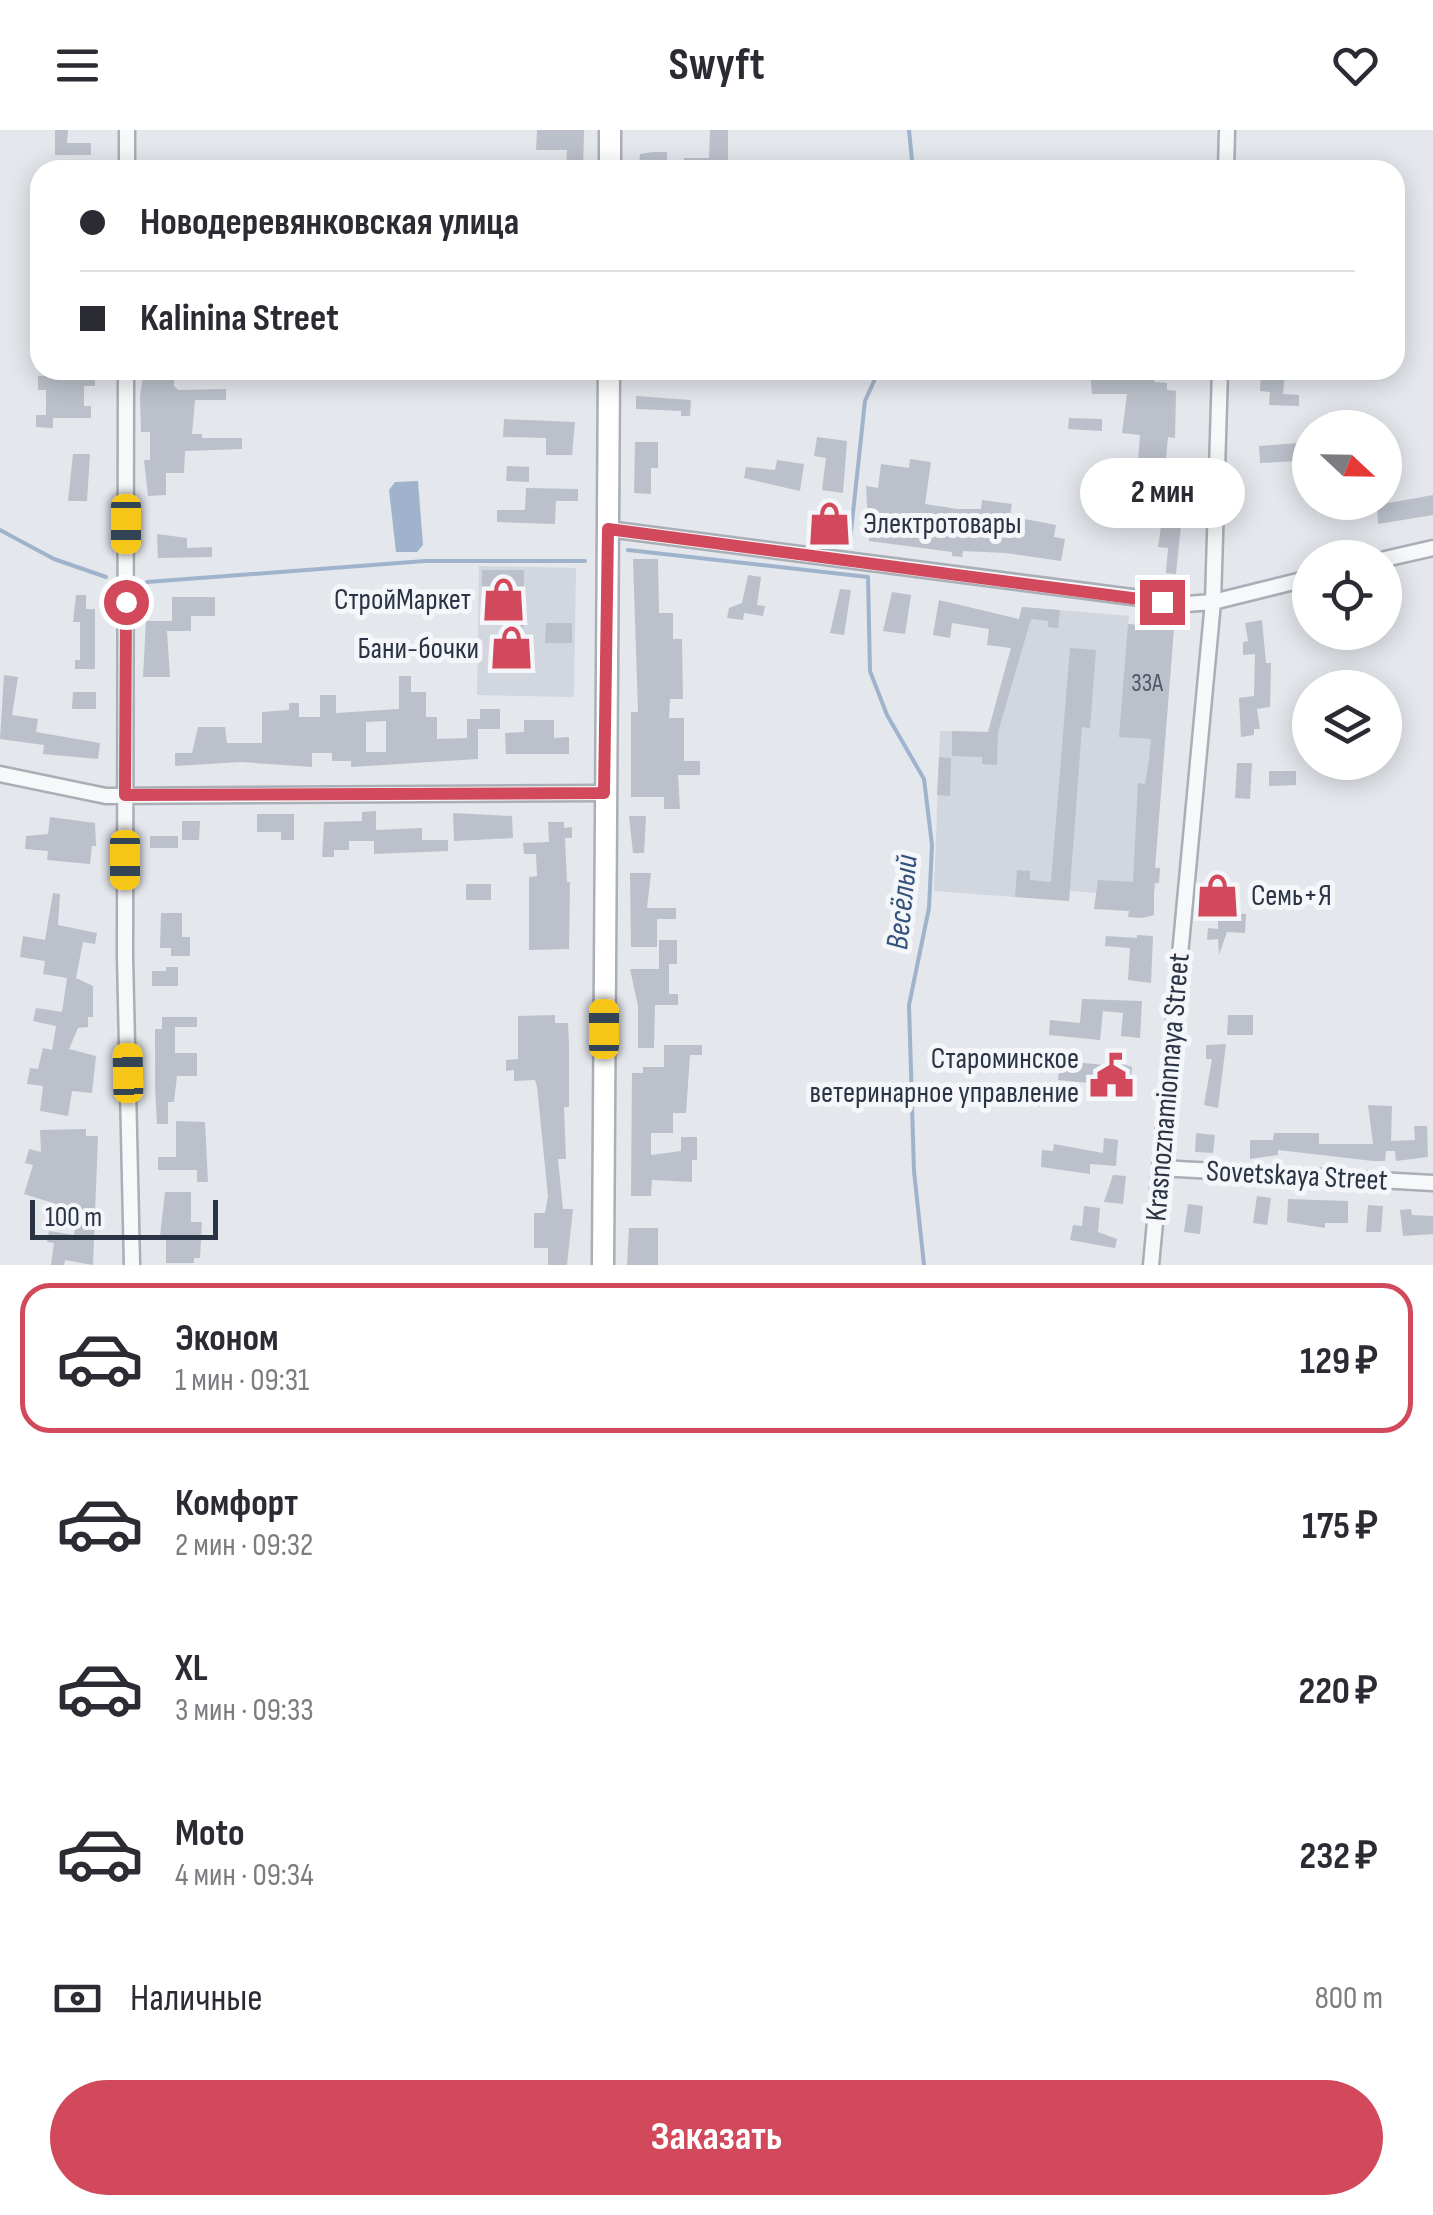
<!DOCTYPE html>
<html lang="ru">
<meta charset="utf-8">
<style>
:root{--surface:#fff;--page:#f7f7f7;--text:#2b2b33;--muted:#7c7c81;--line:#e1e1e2;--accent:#d1495b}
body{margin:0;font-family:"Sofia Sans Condensed",sans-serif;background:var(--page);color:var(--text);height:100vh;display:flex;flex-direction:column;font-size:38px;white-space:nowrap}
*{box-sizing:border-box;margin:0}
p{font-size:32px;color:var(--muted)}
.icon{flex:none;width:55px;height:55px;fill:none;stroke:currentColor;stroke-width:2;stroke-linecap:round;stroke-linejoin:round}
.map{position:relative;height:1135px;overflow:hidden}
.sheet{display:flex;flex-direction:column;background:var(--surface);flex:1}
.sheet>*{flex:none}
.top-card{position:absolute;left:30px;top:30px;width:1375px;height:220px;border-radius:30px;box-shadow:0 5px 25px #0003;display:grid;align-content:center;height:220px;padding:0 50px;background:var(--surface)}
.needle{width:65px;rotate:112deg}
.buttons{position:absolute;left:1292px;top:280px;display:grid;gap:20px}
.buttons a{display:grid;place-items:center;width:110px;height:110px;border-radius:50%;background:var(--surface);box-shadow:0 5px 25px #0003;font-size:50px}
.scale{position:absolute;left:30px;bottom:25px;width:188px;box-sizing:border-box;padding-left:10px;border:5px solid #2b3445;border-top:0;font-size:28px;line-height:35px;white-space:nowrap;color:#2b3445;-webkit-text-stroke:8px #f4f6f9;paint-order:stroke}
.end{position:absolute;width:45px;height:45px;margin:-22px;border:12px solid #d1495b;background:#fff;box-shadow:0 0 0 5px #fff}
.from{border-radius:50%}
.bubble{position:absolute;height:70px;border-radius:35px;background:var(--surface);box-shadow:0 5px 25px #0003;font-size:32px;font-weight:700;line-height:70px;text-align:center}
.car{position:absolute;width:30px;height:60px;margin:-30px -15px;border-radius:12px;box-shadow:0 0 8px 2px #0007;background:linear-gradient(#f5c518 24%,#345 0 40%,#f5c518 0 76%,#345 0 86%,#f5c518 0)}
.top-card b{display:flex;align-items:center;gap:35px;height:95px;font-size:38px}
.top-card b+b{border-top:2px solid var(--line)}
.top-card i{width:25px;height:25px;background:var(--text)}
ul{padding:18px 0 0;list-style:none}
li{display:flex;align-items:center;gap:30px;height:150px;margin:0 20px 15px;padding:0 30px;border:5px solid transparent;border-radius:30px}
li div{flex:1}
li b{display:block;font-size:38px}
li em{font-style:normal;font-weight:700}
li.active{border-color:var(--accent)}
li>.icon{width:90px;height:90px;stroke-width:1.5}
.pay{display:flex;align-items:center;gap:25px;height:110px;padding:0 50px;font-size:38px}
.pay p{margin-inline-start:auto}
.button{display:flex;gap:20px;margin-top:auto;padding:20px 50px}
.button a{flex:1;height:115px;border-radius:60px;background:var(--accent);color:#fff;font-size:40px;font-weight:700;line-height:115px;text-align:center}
header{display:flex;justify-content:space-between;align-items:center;height:130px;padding:0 50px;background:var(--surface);font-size:45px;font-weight:700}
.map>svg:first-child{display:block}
</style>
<header><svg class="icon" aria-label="menu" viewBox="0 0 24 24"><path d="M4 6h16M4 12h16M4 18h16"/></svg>Swyft<svg class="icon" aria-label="heart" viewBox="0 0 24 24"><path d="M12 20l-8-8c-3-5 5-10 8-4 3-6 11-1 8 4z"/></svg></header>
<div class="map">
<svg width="1433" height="1135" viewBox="0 0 1433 1135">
<rect width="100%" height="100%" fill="#e4e7ec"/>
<path fill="#d2d6de" d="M479,436l97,2 -2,129 -97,-2z
M1022,477l107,9 -1,8 46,4 -19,239 5,1 -7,29 -83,-6 -1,10 -135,-10 6,-160 48,1z"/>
<path fill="#9fb4cc" d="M418,351l5,64 -6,7h-21l-7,-62 6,-8z"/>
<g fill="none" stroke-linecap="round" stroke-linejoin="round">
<path stroke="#9fb4cc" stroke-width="4" d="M909,0l4,40
M0,400l54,29 52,18
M850,411l15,-140 14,-31
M628,420l240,27 2,94 17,44 37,64 8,66 -3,63 -20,97 5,166 10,94
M147,452l278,-21h160"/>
</g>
<path fill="#bbc0ca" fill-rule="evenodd" d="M55,0h13l-1,13h24v12h-36z
M537,0h47l-1,40h-17l1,-20h-31z
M710,0h18v38l-44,-1v-9h25z
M653,22h14v15h-28l1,-13z
M144,240h30v16l4,4 48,-1v11h-31l-3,34h10v4h40v11l-57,2 -1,22h-18v22l-18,1 -4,-36h6v-28h-9l-1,-36z
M1090,240l65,5 -1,7 13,1v7l9,1 -1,47 -7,-1 -4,43 -38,-3 1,-15 11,1 2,-28 -18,-2 5,-39h-35z
M1261,242l24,1 -2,21 16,1v11l-30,-1 1,-13 -10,-1z
M70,245h25v11h-11v20h7v12h-38v10l-17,-1v-12h10v-25h-8v-14z
M636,266l55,4 -1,16h-9v-5l-45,-2z
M1069,288l33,1v12l-34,-2z
M504,289l71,3 -3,33h-26v-17l-43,-1z
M817,307l30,4 -4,52 -21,-3 4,-32 -12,-2z
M635,312h23v26h-7v26l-17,-1z
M1298,313l1,18 -39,2 -1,-17z
M73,324h17l-3,47h-19z
M910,329l21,3 -6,42 33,5h23l1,-9 30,4 -2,12 46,9 -2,12 11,2 -4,22 -55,-8 -43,-2 -1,6 -10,-1v-4l-83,-11 -3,-55 12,2 3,-24 28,4z
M777,330l27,4 -4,27 -56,-13 2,-11 29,3z
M507,336l22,1v15l-23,-1z
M1167,356l18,1 -9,87 -10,-1 2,-25 -10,-1z
M526,358l52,1v12h-22l-1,23 -58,-2v-12h28z
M1433,365v20l-55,9 -1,-19z
M823,383l18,2 -4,23 -17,-2z
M157,404l30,4v10l25,-1v10l-54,1z
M633,429h25l1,54h14v26h9l1,60h-13l-1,19h15v43h16v14h-22l2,34h-16v-12h-33v-85h7z
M482,440h42l-1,100h-20l1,-45 -23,-1z
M748,445l13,2 -4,28 8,1 -2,10 -19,-3 -1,7 -16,-2 2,-10 13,-5z
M840,459l11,1 -7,45 -14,-2z
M892,462l19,3 -6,39 -22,-3z
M76,465h10v14h9v60h-20v-9h5v-38h-7z
M172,467h43v19h-24v15h-24l3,46h-27l3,-56h26z
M939,470l80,19 3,-12 38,3 -2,18 -10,-1v-6l-17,-2 -33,113 -1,33 -15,-1v-7l-30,-1v-25l36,1 23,-84 -24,-3 2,-16 -37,-6 -2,15 -17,-3z
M1262,490l4,43h5l-1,44 -13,2 3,20h-6v6l-13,2 -2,-39 15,-2 1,-42 -12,1v-13l5,-1 -3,-18z
M546,493h26v20h-27z
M1128,494l46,4 -19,240h5l-1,15h-5v32l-12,3 -14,-1 1,-6 -35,-2 4,-29 35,2 5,-99 7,1 4,-24 2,-21 -32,-2z
M1070,518l26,2 -6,78 -8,-1 -13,174 -54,-4 2,-27 13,1v9l21,2z
M4,545l14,2 -6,38 26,4 -2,13 64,11 -2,16 -55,-5 1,-9 -44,-6z
M399,546h12v16h15v25h11v22l30,-1v-19h13v-10h20v20h-22v30l-127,8v-6h-19v-8h-20v14l-71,-5 -66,4v-13h17l6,-26h27l2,16h35v-31l27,-2v-7h10v14h21v-22h16v18l63,-4zM386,591v31h-20v-30z
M73,562h23v17h-24z
M524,590h30v18l15,-1v17h-63l-1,-21 19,-1z
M939,627l12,1 -1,38 -13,-1z
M1237,633h15l-2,36 -15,-1z
M1269,641h27v14l-27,1z
M376,681v19l46,-2v12h26v11l-74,3v-13h-25v9h-15v7h-12l2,-35 38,-1v-9z
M453,683l59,3 1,22 -59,3z
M257,684h37v26h-13v-8h-24z
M629,686h17l-2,37h-11z
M50,687l45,6 1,23h-4l-2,18 -43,-4 1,-9 -23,-2 1,-13 22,-2z
M182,691h18l-1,19h-17z
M548,692h16v6l8,-1v11h-7l2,44h3l-1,67 -40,1v-73l8,-1 -1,-22h-12l-1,-11 26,-1z
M150,706h28v12h-28z
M630,743h21l-4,35h29v11h-19v28h-26z
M466,754h25v16h-25z
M53,763l7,1 -2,31 39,8 -2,11 -12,-2 -7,36 17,8v31h-5v10l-10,1 -9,21 27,7 -4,37 -20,-2 -4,25 -28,-5 3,-25 -16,-2 3,-16 8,1 5,-21 9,2 4,-24 -23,-5 3,-13 26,4 5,-34 -24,-4 2,-13 -25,-4 3,-21 22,4z
M161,783h21v24h8v19h-19v-8h-11z
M1218,783l28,1 -1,19 -18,-1 -8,23 -1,-16 -11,1 1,-12 10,1z
M1137,805l16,1 -2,47 -23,-3 2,-32 -25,-2 1,-10 31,2z
M659,810h18v24h-8v30h9v11h-23l-1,43h-16v-42l-8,-37h29z
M166,837h12v19h-26v-15h14z
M1082,869l60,2 -2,37 -19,-2 2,-23 -20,-2 -3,29 -51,-5 1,-15 30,3z
M555,885v8h13l1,22v62h-5l2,52h-8l5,50h10l-6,56h-19v-17h-14v-35h11l3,-17 -11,-109 -2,-7 -21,1v-11l-8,1v-11l12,-1v-43z
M1228,885h25v20h-26z
M162,887h35v10h-22v26h22v23h-20l-3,26h-6v22h-11l-2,-37v-58h7z
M1226,914l-8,64 -14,-3 8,-46h-6v-14z
M664,915h38v10h-12l-4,58h-13v20h-22v22l30,-4v-14h16v23h-5v22l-40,-2 -1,16h-20l1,-123h11v-6h21z
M1107,929l25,8 -2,20 -72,-7 2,-19 46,4z
M984,957l58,5 -2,15 -58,-5z
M1368,975l24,1 -1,35 24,-1 -1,-14h13l1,31 -32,4 -1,-10h-9l-1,10h-12l-95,-11v5l-28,4v-19h23l1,-7h45v11h54z
M176,991l29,1 3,60h-11v-12h-39v-13h18z
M86,999v7h12l-5,129 -28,-5 -1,5h-13l3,-22 -7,-1 2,-11 25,4 5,-29 -13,1 -42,-13 9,-29 -8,-2 4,-14 12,3 -1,-22z
M1196,1003l19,2 -2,18 -18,-1z
M1104,1008l14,2 -2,26 -26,-2v10l-49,-7 1,-17 11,1 1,-7 49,9z
M1113,1045l13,1 -3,28 -19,-2z
M165,1062h26v30h11l-2,36h-6v5h-28v-27h-6z
M1257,1066l14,2 -4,27 -14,-2z
M1288,1069l60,2v22h-23v5l-38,-6z
M1188,1074l15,2 -3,28 -16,-2z
M1368,1075l15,1 -2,26h-15z
M1084,1076l16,2 -2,24 19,7 -2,9 -45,-8 3,-15 9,1z
M1411,1079l1,6 21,1v18l-30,2 -3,-26z
M629,1098h29v37h-31z"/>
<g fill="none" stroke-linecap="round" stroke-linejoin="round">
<defs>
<path id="minor" d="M127,40v-40
M1226,40l1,-40
M126,240l-1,587 7,308
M608,399l578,75 27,-2 97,-24
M1385,429l48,-11
M0,644l106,22 498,-3
M1160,1038l273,15
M1151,1135l62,-663 7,-232"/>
<path id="secondary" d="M610,40v-40
M603,1135l6,-895"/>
</defs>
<use href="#minor" stroke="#a9aeb7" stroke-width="19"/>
<use href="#secondary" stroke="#a9aeb7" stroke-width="25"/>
<use href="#minor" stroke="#f7f8fa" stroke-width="14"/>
<use href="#secondary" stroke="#fff" stroke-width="20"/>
</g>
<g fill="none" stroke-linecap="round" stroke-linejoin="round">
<path stroke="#d1495b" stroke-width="12" d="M126,472l-1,193 479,-2 4,-264 554,73"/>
</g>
<defs>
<symbol id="shop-bare" viewBox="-9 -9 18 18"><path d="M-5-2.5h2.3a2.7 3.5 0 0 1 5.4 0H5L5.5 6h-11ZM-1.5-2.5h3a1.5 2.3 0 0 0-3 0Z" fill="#d1495b" stroke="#f4f6f9" stroke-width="2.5" paint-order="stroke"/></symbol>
<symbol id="civic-bare" viewBox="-9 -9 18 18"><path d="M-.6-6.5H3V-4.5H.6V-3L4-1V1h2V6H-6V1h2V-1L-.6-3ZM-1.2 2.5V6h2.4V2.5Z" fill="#d1495b" stroke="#f4f6f9" stroke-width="2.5" paint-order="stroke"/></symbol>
</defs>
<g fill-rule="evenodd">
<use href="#shop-bare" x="798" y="362" width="63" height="63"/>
<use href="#shop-bare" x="472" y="438" width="63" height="63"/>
<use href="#shop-bare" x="480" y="486" width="63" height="63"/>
<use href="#shop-bare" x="1186" y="734" width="63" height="63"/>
<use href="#civic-bare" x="1080" y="914" width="63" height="63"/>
</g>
<g text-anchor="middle" stroke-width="10" stroke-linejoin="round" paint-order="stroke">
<g font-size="25" fill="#4f5766">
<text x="1147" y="561">33А</text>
</g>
<g font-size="30" fill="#2b3445" stroke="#f4f6f9" text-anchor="end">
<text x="863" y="403" text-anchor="start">Электротовары</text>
<text x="471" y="479">СтройМаркет</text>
<text x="479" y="528">Бани-бочки</text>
<text x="1251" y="775" text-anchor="start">Семь+Я</text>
<text x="1079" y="938">Староминское<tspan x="1079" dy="34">ветеринарное управление</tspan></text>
</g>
<g font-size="30" fill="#2b3445" stroke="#f4f6f9">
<text transform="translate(1167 957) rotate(-85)" y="10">Krasnoznamionnaya Street</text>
<text transform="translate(1297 1045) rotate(3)" y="10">Sovetskaya Street</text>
</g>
<g font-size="32" font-style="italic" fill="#34527a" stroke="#f4f6f9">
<text transform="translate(901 772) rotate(-84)" y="11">Весёлый</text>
</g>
</g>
</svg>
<div class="buttons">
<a><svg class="needle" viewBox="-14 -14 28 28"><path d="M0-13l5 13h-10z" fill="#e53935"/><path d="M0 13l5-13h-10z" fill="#7c7c81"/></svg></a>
<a><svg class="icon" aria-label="locate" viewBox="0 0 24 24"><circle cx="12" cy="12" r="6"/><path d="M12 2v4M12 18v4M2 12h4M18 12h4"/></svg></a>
<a><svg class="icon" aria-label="layers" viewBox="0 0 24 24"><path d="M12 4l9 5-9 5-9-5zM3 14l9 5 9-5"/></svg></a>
</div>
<div class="scale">100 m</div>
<i class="end from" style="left:126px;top:472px"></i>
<i class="end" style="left:1162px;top:472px"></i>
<div class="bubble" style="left:1080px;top:328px;width:165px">2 мин</div>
<i class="car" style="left:126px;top:394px;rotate:180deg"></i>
<i class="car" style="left:125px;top:730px;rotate:180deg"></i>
<i class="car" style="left:604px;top:899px;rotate:0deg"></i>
<i class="car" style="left:128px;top:943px;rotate:359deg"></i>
<div class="top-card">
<b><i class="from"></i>Новодеревянковская улица</b>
<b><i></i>Kalinina Street</b>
</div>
</div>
<section class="sheet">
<ul>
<li class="active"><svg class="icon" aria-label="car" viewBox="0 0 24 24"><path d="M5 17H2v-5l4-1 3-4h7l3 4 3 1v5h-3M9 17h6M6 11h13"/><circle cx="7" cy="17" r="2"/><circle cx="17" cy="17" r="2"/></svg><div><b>Эконом</b><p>1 мин · 09:31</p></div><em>129 ₽</em></li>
<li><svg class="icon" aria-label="car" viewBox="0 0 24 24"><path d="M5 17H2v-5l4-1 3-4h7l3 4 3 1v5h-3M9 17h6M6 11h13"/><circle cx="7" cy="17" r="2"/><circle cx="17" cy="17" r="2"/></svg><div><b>Комфорт</b><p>2 мин · 09:32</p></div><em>175 ₽</em></li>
<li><svg class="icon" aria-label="car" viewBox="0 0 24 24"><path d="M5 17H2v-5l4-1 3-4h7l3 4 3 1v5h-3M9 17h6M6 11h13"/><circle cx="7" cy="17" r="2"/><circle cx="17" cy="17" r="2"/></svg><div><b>XL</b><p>3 мин · 09:33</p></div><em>220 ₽</em></li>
<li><svg class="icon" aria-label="car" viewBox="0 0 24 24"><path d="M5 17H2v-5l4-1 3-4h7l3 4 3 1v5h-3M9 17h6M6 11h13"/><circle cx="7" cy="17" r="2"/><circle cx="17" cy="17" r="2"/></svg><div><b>Moto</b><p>4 мин · 09:34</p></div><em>232 ₽</em></li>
</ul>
<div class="pay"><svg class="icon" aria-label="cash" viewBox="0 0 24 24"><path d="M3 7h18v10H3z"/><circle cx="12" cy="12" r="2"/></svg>Наличные<p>800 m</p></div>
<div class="button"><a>Заказать</a></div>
</section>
